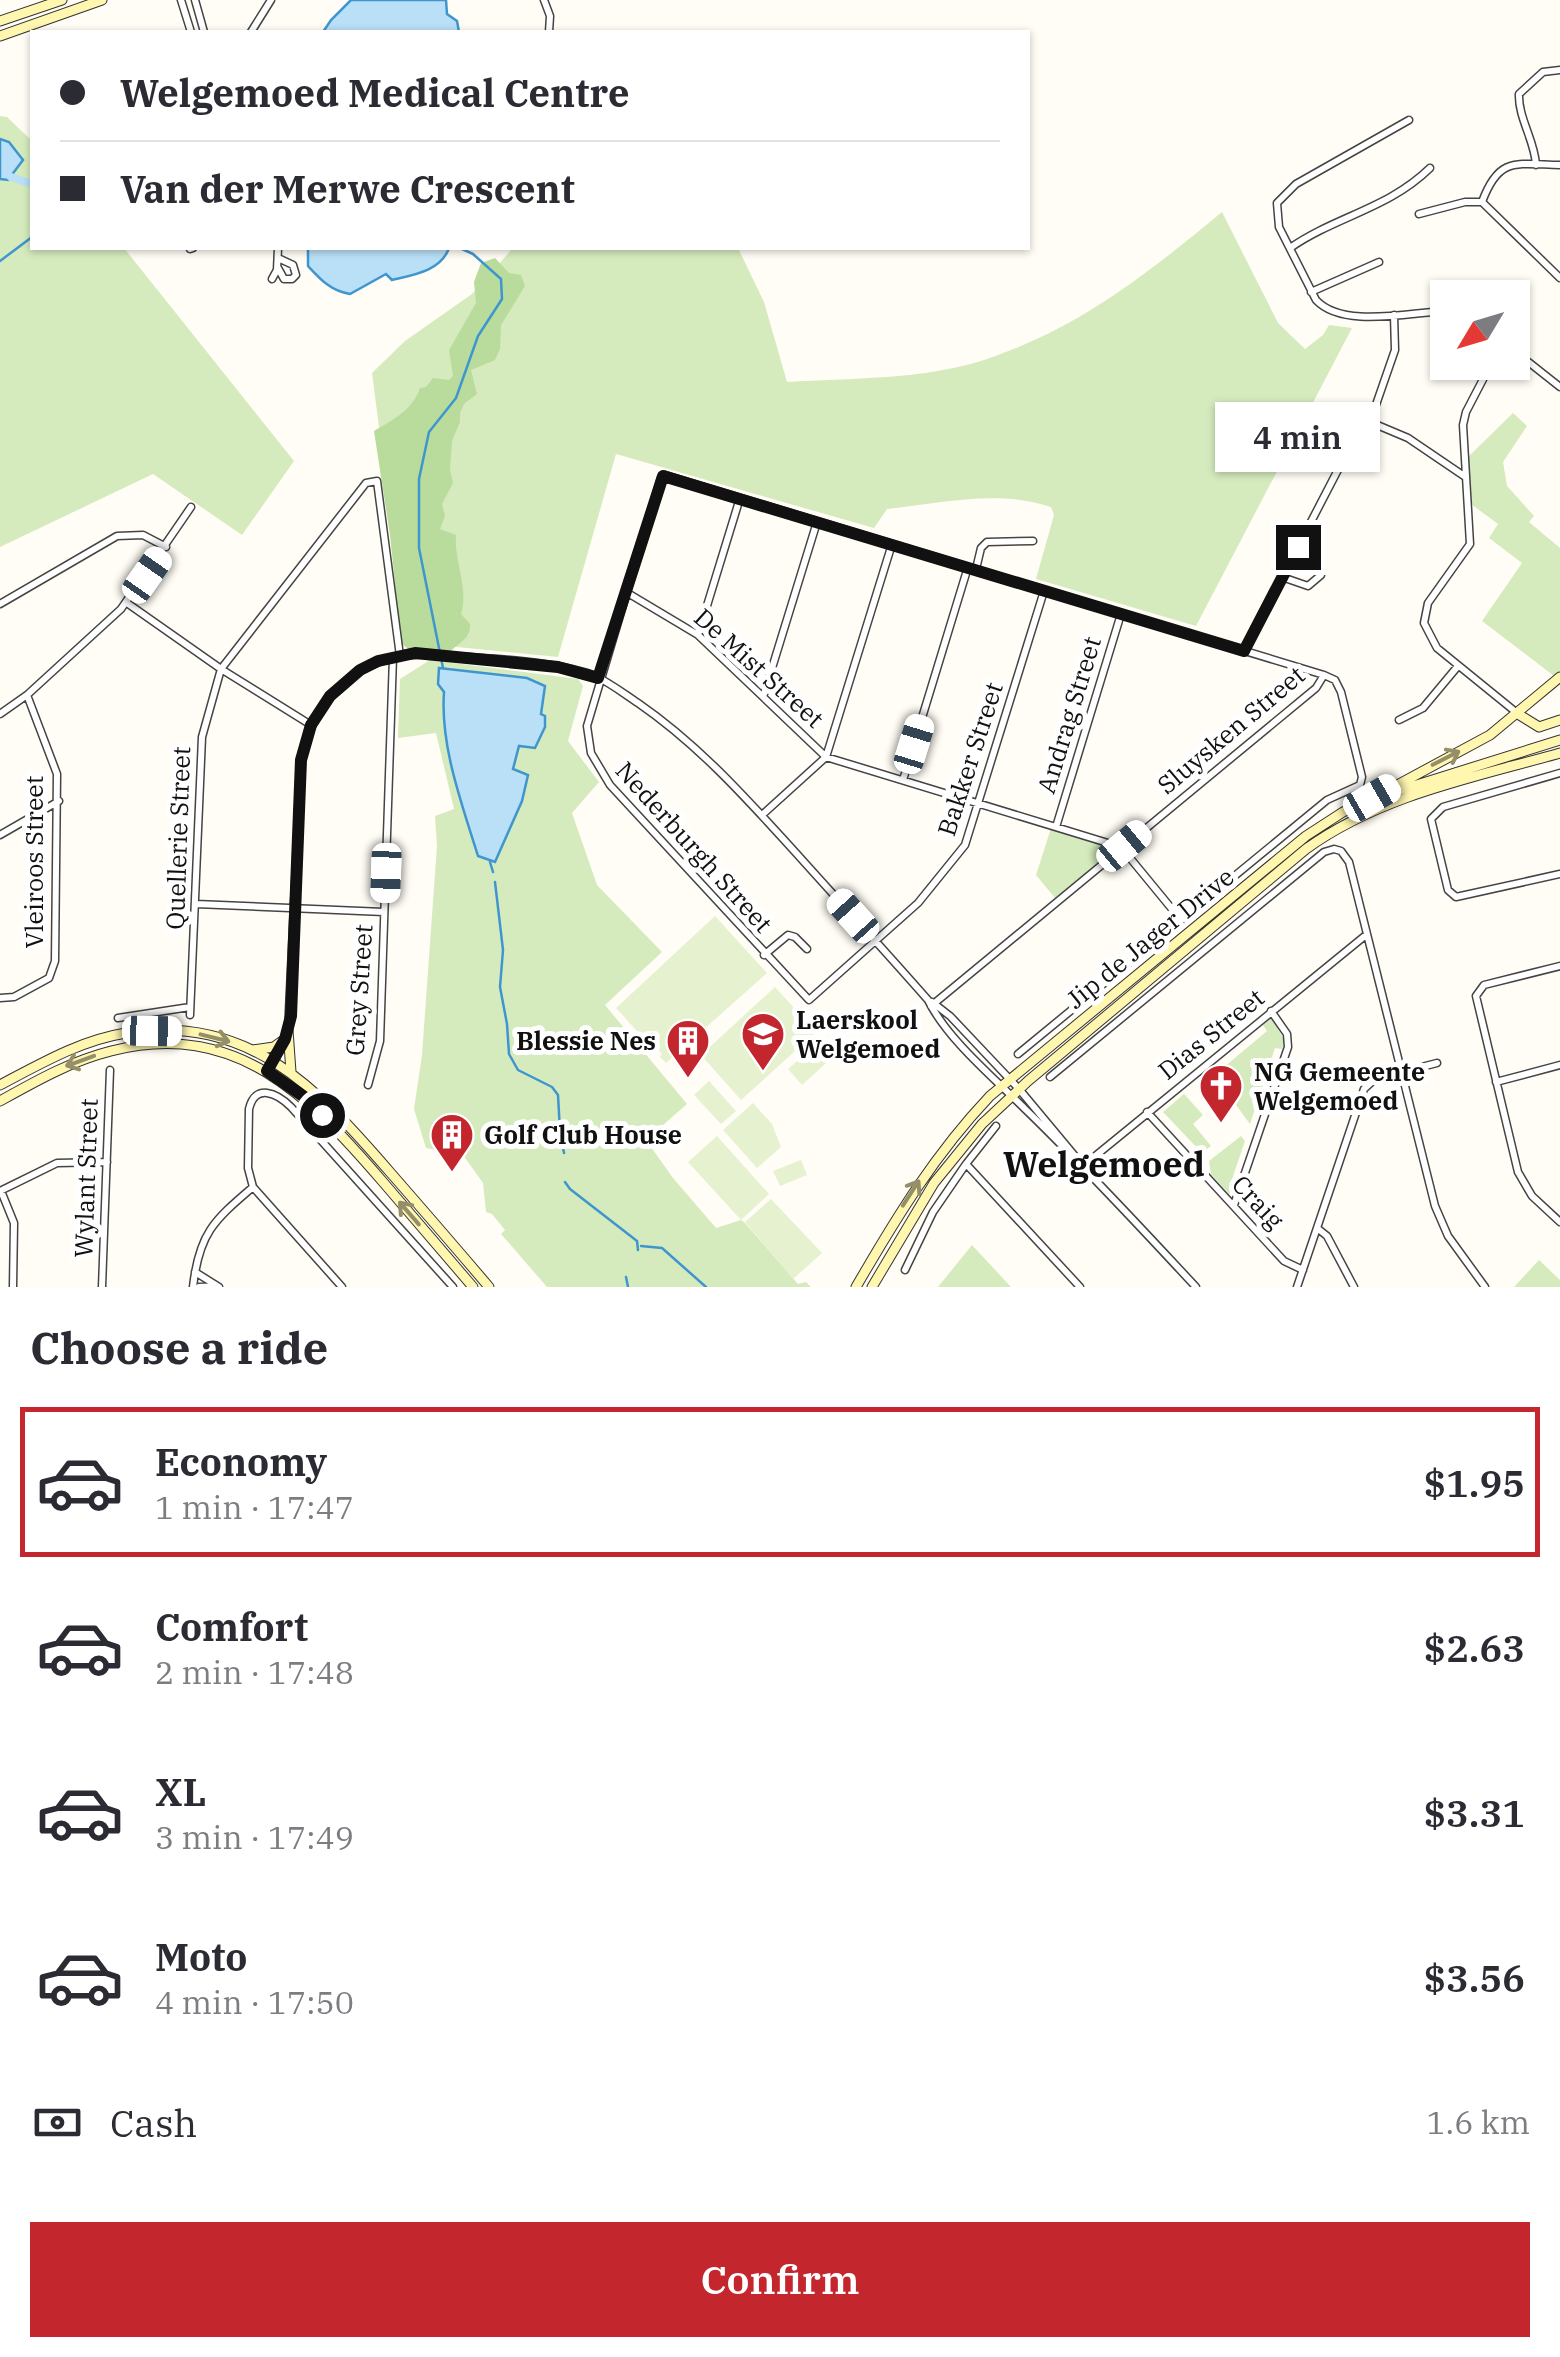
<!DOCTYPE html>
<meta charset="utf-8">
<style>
:root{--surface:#fff;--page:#f7f7f7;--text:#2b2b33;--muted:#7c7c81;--line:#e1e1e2;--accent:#c4262e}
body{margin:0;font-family:"IBM Plex Serif",serif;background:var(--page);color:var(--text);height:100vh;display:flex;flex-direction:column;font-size:38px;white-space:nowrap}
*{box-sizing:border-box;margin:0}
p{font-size:32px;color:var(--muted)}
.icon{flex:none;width:55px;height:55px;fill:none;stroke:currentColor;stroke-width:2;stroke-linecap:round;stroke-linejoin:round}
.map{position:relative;height:1287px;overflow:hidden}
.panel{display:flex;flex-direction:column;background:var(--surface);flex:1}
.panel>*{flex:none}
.banner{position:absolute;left:30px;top:30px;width:1000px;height:220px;border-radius:0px;box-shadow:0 2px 8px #0004;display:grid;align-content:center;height:220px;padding:0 30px;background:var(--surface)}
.needle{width:65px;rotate:232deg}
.fabs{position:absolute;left:1430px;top:280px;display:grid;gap:20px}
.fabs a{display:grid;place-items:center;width:100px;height:100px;border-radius:0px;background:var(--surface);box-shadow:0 2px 8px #0004;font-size:50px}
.end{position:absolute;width:45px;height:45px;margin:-22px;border:12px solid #111;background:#fff;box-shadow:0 0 0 5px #fff}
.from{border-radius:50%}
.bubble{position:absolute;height:70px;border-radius:0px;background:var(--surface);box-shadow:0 2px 8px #0004;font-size:32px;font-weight:600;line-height:70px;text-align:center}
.car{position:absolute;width:30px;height:60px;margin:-30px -15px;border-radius:12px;box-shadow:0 0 8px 2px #0007;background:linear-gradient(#fff 24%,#345 0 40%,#fff 0 76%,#345 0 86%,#fff 0)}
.banner b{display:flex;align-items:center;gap:35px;height:95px;font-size:38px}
.banner b+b{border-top:2px solid var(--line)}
.banner i{width:25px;height:25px;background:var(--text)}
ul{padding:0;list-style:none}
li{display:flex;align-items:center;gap:30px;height:150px;margin:0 20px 15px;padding:0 10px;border:5px solid transparent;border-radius:0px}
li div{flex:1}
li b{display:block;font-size:38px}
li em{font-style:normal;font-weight:600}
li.selected{border-color:var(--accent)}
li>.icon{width:90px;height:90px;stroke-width:1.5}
h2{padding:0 30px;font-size:45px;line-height:120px}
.pay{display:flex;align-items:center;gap:25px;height:110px;padding:0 30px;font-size:38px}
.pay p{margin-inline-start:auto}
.primary-button{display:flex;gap:20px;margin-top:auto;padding:20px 30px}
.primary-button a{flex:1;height:115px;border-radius:0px;background:var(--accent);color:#fff;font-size:40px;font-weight:600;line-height:115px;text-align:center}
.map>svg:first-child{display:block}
</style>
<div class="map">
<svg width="1560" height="1287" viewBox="0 0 1560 1287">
<rect width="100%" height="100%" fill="#fffdf5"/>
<path fill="#d5ebbd" d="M0,116l7,1 25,24v107h92l170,213 -52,74 -89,-61 -153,73v-368l8,1 1,-38 -9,-3z
M1222,212l56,111 27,26 18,-14 6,-10 23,3 -156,298 -160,-47 18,-64 -3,-8c-53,-18 -110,-4 -164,2l-13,19 -258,-74 -58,203 -151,-15 -35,-269 33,-32 67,-47 41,-46h225l26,54 23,80c64,-4 135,-2 197,-22 94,-31 163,-86 238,-148z
M1513,413l14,13 -24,36 4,24 27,30 -5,6 31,26v123l-6,5 -72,-55 40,-58 -33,-25 9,-14 -27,-20 -3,-47z
M430,660l148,19 5,7 -15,55 31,41 -27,31 25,72 65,67 -57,53 82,99 -41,36 27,38 43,50 25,-8 4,3 53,61 8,-2 5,5h-264l-46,-53 4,-4 -13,-16 -6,-2 -3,-29 -20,-28 -37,-7 -12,-39 8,-54 15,-209 -2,-30 19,-7 -18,-76 -38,5 2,-59z
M1051,828l54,17 4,5 -2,6 -52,42 -19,-23z
M1271,1018l14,23 -3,8 -7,-1 -25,76 -25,-34 -14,-12 56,-47 -4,-6z
M1184,1094l19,21 -10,9 18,22 -9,7 -39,-41z
M1241,1136l4,5 -15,44 5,3 -6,6 -18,-20 -2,-13z
M972,1245l39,42h-73z
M1539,1260l21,20v7h-46z"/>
<path fill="#b9dc9c" d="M495,258l14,15 12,2 4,11 -24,39 -1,24 -5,11 -24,10 6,24 -13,10 -4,9v9l-8,19 -2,29 3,13 -11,21 3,12 -5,13 16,6c-2,28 13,52 5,79l9,10c1,15 -11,18 -20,28l-39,-1 -9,-7 -2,-12 -10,-97 -16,-104c17,-10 39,-21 46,-43l6,-1 7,-9 16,2 4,-4 -4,-26 27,-47 -2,-21 7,-19z"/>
<path fill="#e6f2cf" d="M715,916l52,57 -101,90 -6,-6 2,-3 -5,-6 -3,2 -38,-42z
M775,987l41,45 -75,68 -40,-45z
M822,1039l14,15 -34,31 -14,-16z
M709,1081l27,30 -15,13 -27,-29z
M753,1103l19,21 9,23 -24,21 -34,-38z
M717,1136l52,58 -28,26 -53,-58z
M801,1160l6,15 -27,11 -7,-15z
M771,1199l51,54 -29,26 -48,-57z"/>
<path fill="#b9e0f7" stroke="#3f96cf" stroke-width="2.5" d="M351,0h95l1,14 10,7 2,11h-136l8,-12z
M0,139l9,3 14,18 -15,20 -8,-1z
M308,248h141c-8,23 -36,27 -57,32l-6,-6 -36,20c-19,-3 -29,-14 -42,-28z
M439,668l88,10 18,8 -4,28 4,2v11l-10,21 -16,-2 -6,23 15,6 -6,26 -27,61 -17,-6c-16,-52 -38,-110 -34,-164l-6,-8z"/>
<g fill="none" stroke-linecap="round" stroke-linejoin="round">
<path stroke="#3f96cf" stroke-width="2.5" d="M0,261l32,-24
M443,668l-24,-120v-69l10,-47 27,-34 22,-62 24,-37 -1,-20 -28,-25 -13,-6
M490,862l3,10
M495,882l8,68 -3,37 7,37 2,30 9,16 34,17 6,8 2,37 4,21
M565,1182l5,7 67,52 1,9
M641,1246l21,2 44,39
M626,1277l2,10"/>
<path stroke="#b9e0f7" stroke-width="8" d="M11,177l21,7"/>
<defs>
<path id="street" d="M181,0l10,32
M195,0l9,32
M544,0l6,16 -1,16
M251,32l20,-32
M1409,120l-113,64 -19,19 2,24 37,73c27,29 94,12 132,11
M1536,165c-1,-24 -18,-47 -17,-71l24,-22 17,-2
M1482,202l78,76
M1482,202c17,-46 34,-38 78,-37
M1419,214l46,-12h17
M1290,248c46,-32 98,-39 140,-80
M190,249l3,-1
M278,268l6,11h8l4,-4 -3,-10 -15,-7
M272,279l5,-9 1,-22
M1311,292l68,-30
M1512,349l48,38
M1492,362l-26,50 -3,13 7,119 -42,59 -4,20 13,25 80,65
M1370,422l38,16 56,38
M976,569l5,-21 6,-6 46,-1
M1282,577l26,9 13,-11v-14l-23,-14
M626,592l72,43 128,122 295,90 60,73
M127,603l94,66 90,56
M0,604l117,-68 26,-1 23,12
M698,635l42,-137
M1244,651l97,-187 29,-42 25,-72 -1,-35
M764,694l53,-172
M0,714l27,-19 94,-86 70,-102
M1399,720l24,-12 35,-42
M1560,773l-117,34 -12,12 17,71 8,7 104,-23
M903,780l65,-213
M762,815l64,-58 66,-213
M1056,827l65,-213
M0,835l59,-34
M196,904l188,8
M764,955l24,-20 7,2 12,12
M1560,966l-76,19 -8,11 42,176 14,24 28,26
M0,998l14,-1 35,-19 6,-17 2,-187 -30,-79
M932,1002l18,14 69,73 60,72
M931,1006l385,-318 8,-13
M190,1015l12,-278 19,-68 145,-186 11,-2 23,175
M118,1018l72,-11
M288,1032l13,-272c14,-67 65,-111 134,-105 46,3 116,5 158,20 16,7 30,18 45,28 61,42 109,96 158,150 44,49 89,98 132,147 19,39 66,78 97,109 59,57 115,118 171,178
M1018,1054l309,-254 33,-15 2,-8 -21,-85 -6,-12 -11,-5 -659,-200 -4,3 -74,248 4,27 19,32 199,215 109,-97 47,-58 79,-254
M267,1071l16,-28
M1050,1077l274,-225 10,-3 7,2 8,11 86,344 13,30 37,51
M1496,1082l64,-17
M368,1085l12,-44 13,-384
M1147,1112l137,149 19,9
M966,1164l30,-38
M1083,1166l283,-231
M0,1191l57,-28 50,-1
M1,1191l13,32 -1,64
M1234,1205l54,-158 -1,-13 -16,-23
M1317,1228l10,8 27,51
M905,1270l28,-58 33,-48 114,123
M195,1272l24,15
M102,1287l8,-217
M193,1287c6,-53 20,-66 60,-100
M199,1287l18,-1
M342,1287l-89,-100 -5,-19 1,-59c6,-26 28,-16 42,-2l162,180
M1297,1287l67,-198 11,-10 62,-16"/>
<path id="secondary" d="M0,21l62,-21
M0,36l102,-36
M1518,714l21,13 21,-7
M1388,790l102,-55 70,-58
M288,1030l3,42
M252,1050l22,-3 11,-8
M0,1085c40,-21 81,-45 126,-52 123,-19 191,55 263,138 34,39 67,77 100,116
M0,1101c36,-20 71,-40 111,-50 125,-32 198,45 272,131 30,35 60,70 90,105
M856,1287c40,-69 79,-133 134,-191l316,-260 37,-24 29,-13 188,-59
M872,1287l62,-104 48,-59 46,-43 278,-232c75,-54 166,-71 254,-96"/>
</defs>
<use href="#street" stroke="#444" stroke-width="9"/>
<use href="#secondary" stroke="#333" stroke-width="11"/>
<use href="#street" stroke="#fff" stroke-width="6"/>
<use href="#secondary" stroke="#fff6b0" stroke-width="9"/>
</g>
<defs><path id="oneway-shaft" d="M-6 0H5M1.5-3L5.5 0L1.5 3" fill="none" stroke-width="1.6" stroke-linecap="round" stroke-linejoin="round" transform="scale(2.5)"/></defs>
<g stroke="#948f68">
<use href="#oneway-shaft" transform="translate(1446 758) rotate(-27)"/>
<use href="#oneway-shaft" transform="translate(215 1038) rotate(14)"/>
<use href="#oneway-shaft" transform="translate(80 1061) rotate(160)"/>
<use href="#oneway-shaft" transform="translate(911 1193) rotate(-57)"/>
<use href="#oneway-shaft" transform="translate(409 1213) rotate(-131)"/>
</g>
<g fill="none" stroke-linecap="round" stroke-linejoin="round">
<path stroke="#111" stroke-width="12" d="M322,1115l-19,-19 -36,-25 18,-32 6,-23 10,-256 10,-35 19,-29 30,-26 18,-9 37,-8 143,14 40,11 65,-202 581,175 54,-104"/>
</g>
<defs>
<symbol id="school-pin" viewBox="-11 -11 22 30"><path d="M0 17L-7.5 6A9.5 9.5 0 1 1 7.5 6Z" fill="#c4262e" stroke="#fff"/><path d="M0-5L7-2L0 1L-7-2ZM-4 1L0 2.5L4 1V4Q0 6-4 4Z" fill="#fff"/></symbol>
<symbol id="building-pin" viewBox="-11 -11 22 30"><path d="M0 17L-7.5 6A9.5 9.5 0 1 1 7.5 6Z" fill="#c4262e" stroke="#fff"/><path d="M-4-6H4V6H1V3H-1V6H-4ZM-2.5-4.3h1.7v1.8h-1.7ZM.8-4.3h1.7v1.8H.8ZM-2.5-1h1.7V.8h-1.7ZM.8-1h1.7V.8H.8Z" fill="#fff"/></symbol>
<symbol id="church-pin" viewBox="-11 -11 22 30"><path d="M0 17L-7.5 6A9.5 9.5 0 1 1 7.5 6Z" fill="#c4262e" stroke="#fff"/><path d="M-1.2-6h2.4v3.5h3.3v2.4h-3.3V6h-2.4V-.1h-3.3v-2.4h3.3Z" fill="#fff"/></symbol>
</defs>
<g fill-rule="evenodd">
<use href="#school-pin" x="738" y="1009" width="50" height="68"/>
<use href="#building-pin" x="663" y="1016" width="50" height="68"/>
<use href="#church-pin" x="1196" y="1061" width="50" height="68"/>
<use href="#building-pin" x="427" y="1110" width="50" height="68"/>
</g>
<g text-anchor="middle" stroke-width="10" stroke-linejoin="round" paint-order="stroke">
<g font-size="25" fill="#111" stroke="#fff">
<text transform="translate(759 668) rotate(42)" y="9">De Mist Street</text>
<text transform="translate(1069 715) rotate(-73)" y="9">Andrag Street</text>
<text transform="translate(1231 730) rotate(-40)" y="9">Sluysken Street</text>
<text transform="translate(970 759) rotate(-72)" y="9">Bakker Street</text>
<text transform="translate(178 838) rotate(-88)" y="9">Quellerie Street</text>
<text transform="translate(694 847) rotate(48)" y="9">Nederburgh Street</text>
<text transform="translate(34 862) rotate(-90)" y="9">Vleiroos Street</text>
<text transform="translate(1150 938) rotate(-39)" y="9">Jip de Jager Drive</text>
<text transform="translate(359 990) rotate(-86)" y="9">Grey Street</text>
<text transform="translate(1211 1034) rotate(-39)" y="9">Dias Street</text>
<text transform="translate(86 1178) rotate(-88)" y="9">Wylant Street</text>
<text transform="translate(1258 1202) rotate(47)" y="9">Craig</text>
</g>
<g font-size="25" font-weight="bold" fill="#111" stroke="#fff" text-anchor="start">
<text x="796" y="1029">Laerskool<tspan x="796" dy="29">Welgemoed</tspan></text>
<text x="656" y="1050" text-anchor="end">Blessie Nes</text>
<text x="1254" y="1081">NG Gemeente<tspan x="1254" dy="29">Welgemoed</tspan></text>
<text x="484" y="1144">Golf Club House</text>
</g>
<g font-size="35" font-weight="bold" fill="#111" stroke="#fff">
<text x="1104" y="1177">Welgemoed</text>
</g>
</g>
</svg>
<div class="fabs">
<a><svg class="needle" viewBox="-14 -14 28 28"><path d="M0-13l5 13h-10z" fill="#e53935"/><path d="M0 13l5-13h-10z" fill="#7c7c81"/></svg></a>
</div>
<i class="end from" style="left:322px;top:1115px"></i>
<i class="end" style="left:1298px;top:547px"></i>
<div class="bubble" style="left:1215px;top:402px;width:165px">4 min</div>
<i class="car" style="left:147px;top:575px;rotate:35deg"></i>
<i class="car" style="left:914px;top:744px;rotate:17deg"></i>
<i class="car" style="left:1372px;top:798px;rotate:60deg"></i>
<i class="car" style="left:1124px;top:846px;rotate:50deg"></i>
<i class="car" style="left:386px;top:873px;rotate:182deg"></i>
<i class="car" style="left:853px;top:916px;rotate:318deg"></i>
<i class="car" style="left:152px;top:1031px;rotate:91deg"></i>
<div class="banner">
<b><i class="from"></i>Welgemoed Medical Centre</b>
<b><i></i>Van der Merwe Crescent</b>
</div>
</div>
<section class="panel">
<h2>Choose a ride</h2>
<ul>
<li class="selected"><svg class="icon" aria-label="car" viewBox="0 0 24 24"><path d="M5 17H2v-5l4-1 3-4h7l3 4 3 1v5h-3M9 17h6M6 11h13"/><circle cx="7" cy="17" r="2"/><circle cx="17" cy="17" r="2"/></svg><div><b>Economy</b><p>1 min · 17:47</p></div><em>$1.95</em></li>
<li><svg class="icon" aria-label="car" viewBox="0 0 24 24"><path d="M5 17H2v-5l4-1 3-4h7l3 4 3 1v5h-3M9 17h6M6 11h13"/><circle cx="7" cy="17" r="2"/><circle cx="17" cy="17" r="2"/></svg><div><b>Comfort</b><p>2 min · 17:48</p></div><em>$2.63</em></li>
<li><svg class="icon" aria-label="car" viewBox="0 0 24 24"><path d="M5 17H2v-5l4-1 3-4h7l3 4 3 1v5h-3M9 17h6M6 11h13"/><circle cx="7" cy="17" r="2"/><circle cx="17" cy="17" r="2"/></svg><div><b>XL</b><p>3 min · 17:49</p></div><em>$3.31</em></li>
<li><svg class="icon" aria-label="car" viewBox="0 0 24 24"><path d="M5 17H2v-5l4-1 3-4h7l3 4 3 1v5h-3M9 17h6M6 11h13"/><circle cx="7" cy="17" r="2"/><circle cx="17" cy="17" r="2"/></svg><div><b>Moto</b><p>4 min · 17:50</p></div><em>$3.56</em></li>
</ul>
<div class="pay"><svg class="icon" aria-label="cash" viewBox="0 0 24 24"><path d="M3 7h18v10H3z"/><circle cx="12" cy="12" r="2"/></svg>Cash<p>1.6 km</p></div>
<div class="primary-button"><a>Confirm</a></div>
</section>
